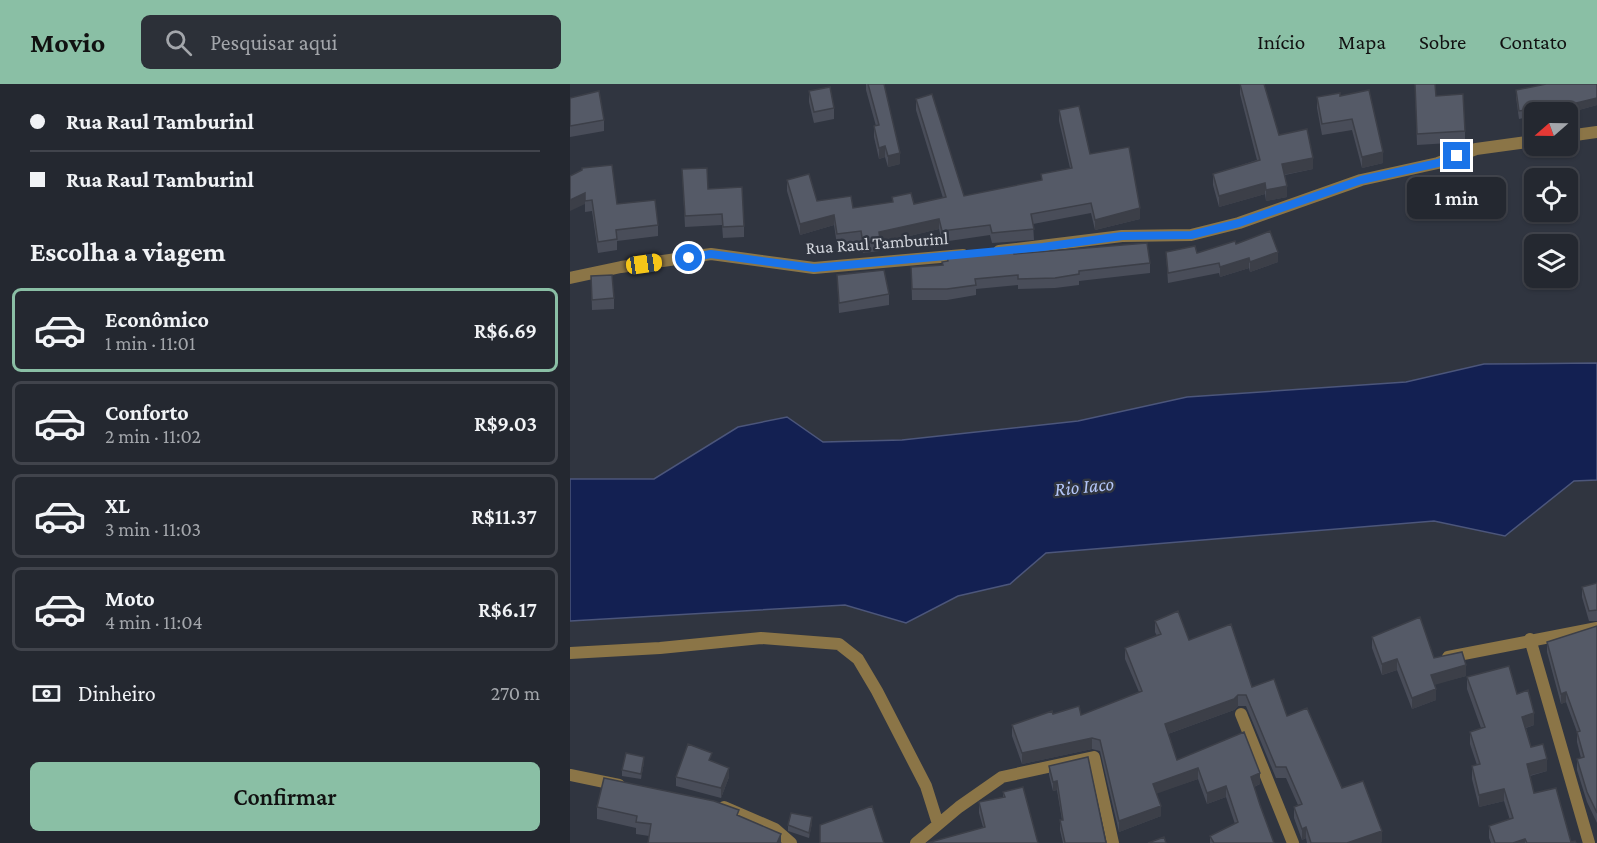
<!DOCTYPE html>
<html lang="pt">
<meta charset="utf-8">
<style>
:root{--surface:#242830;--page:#2c3038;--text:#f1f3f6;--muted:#a3a6ab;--line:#41444c;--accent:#8abfa5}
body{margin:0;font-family:"Crimson Pro",serif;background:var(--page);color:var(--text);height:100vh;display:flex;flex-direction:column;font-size:22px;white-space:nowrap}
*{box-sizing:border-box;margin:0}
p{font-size:20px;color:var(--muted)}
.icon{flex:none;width:33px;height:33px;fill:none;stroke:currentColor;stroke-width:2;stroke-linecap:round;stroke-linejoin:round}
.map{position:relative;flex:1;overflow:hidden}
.details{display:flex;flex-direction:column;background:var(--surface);width:570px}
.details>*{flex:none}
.top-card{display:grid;align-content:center;height:132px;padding:0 30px;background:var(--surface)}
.needle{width:39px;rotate:250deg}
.controls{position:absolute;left:954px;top:18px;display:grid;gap:12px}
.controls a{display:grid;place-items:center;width:54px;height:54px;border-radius:9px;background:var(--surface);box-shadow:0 2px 4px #0004,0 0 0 2px var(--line);font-size:30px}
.end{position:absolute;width:27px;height:27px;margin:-14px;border:8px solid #1a73e8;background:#fff;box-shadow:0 0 0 3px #fff}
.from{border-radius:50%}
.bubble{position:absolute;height:42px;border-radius:9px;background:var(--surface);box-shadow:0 2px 4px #0004,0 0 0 2px var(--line);font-size:20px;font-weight:600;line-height:42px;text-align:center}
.car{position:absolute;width:18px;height:36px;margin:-18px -9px;border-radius:8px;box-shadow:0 0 4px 2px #0007;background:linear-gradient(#f5c518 24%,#345 0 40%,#f5c518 0 76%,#345 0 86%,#f5c518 0)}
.top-card b{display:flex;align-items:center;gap:21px;height:57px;font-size:22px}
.top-card b+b{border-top:2px solid var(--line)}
.top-card i{width:15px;height:15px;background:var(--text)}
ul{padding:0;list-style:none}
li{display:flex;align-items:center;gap:18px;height:84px;margin:0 12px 9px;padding:0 18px;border:3px solid var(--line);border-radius:9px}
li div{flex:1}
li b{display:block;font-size:22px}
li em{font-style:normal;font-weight:600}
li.selected{border-color:var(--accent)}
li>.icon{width:54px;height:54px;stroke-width:1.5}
h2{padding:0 30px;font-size:27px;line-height:72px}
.pay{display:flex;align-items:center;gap:15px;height:66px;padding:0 30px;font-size:22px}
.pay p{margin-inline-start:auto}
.button{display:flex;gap:12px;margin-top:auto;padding:12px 30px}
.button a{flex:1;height:69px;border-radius:9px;background:var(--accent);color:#111;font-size:24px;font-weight:600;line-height:69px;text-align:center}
header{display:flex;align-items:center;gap:36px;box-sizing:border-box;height:84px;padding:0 30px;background:var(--accent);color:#111}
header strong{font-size:28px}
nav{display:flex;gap:33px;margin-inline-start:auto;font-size:21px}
.search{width:420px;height:54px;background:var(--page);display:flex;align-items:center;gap:15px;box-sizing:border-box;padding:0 21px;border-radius:9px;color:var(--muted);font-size:22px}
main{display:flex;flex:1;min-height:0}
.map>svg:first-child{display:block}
</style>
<header>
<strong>Movio</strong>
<div class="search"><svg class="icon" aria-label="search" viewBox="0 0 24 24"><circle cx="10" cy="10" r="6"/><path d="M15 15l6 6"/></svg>Pesquisar aqui</div>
<nav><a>Início</a><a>Mapa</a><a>Sobre</a><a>Contato</a></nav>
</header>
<main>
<section class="details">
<div class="top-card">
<b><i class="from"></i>Rua Raul Tamburinl</b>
<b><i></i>Rua Raul Tamburinl</b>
</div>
<h2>Escolha a viagem</h2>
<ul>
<li class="selected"><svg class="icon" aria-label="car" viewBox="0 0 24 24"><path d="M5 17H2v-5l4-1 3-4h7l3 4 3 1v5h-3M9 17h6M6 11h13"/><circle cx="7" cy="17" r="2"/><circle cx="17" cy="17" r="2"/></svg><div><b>Econômico</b><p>1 min · 11:01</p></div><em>R$6.69</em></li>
<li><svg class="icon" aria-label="car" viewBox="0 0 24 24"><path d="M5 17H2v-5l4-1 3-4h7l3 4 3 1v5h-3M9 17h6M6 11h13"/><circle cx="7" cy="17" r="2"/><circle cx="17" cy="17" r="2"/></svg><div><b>Conforto</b><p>2 min · 11:02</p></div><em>R$9.03</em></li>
<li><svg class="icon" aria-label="car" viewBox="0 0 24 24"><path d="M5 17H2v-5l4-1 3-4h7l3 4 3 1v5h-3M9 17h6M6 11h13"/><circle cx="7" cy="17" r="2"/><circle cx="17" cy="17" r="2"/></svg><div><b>XL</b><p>3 min · 11:03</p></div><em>R$11.37</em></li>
<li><svg class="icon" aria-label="car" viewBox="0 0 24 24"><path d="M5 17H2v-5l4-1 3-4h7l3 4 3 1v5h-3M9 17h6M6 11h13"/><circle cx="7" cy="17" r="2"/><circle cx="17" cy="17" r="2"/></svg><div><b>Moto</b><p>4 min · 11:04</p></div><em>R$6.17</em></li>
</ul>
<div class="pay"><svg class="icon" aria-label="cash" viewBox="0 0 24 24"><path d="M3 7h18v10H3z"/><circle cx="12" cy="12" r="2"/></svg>Dinheiro<p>270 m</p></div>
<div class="button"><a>Confirmar</a></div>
</section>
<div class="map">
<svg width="1027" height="759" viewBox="0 0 1027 759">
<rect width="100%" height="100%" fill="#303540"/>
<path fill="#132052" stroke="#4c567b" stroke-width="1.5" d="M1027,279v117l-23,1 -69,55 -71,-15 -388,32 -36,31 -52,12 -52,27 -61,-18 -275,16v-142h84l84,-52 49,-10 36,25 79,-2 176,-19 109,-24 219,-15 78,-18z"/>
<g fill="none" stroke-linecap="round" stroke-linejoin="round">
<path stroke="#8b7547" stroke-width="12" d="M998,52l29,-4
M429,167l123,-15 69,-1 48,-12 122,-43 77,-17 38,-14 58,-8
M0,194l51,-11 90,-13 103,14 149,-13
M960,555l59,204
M0,569l90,-5 101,-10 78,6 19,15 19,32 49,95 12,38
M878,573l149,-29
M671,630l52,129
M0,691l49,10
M154,723l51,22 16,14
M346,759l43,-36 43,-30 92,-20 19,86"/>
</g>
<path fill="#494d59" d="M296,0h18l16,80 -12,3 -3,-10 -6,2 -5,-22v-11h2l-10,-36z
M670,0l39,51 34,34 -28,6 2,22 -21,4 -1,-7 -46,13 -6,-22v-11l44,-14 -17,-66z
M845,0l21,12 29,35v11l-48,3z
M1027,0v21l-29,8 -34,-1v4l-15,3 -3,-22v-7z
M239,7l25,17v11l-20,4 -5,-21z
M770,12l43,67 -21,5 -10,-38 -30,5 -5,-27v-11z
M0,14l34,22v11l-34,6z
M346,15l48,97 77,-16v-6l29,-6 -11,-47v-11l31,44 50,65 -45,11 -4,-17 -58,11 1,16 -42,3 -2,-8 -48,7 -3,-13 -59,14v8l-17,2 -2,-12 -24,4 -3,-20 -34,10 -13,-44v-11l30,21 36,7 39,-6v-5l22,7 29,-6 -27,-88z
M112,85l26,20 36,37v11l-21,1 -1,-13 -37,2z
M0,92l47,28 41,21v11l-41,5v9l-19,3 -6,-42 -7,1v-8z
M666,160l42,18 -28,10 -1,-4 -29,9 -1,-4 -51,10 -2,-31 31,1z
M444,170l136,9v10l-71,8v4l-24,3 -37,1v-4l-42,4v6l-29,5h-35l-1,-33 31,-2v-3l5,-1v-6z
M267,191l52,19v11l-50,8z
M21,192l23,22v11l-22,1z
M1027,499v38h-8l-7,-24v-10z
M585,537l34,19 63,47 35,29 95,126 -3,1h-72l-1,-5 -4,2 -8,-22v-11l4,-2 -12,-27h-10l-30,-72h-8l-4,4 -66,24 9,26 83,24 -6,3 6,18 14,38h-64v-7l25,-12 -9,-27 -19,7 -9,-25 -42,14 5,23 -42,16 -19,-81 -8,-2 -70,15 -10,-28v-11l41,-11 28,1 58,-23 -14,-33v-11l32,-12 -2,-4z
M1027,542v197l-10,-21 -10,-32v-11l4,-1 -4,-16v-10l-11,-30 -5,2 -14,-52v-10z
M802,553l62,21 32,18 -31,8 1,16 -24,9 -15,-39 -15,5 -10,-27z
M897,593l50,17 17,31 -8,3 5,19 16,24 -17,5 4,17 37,49 5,1h-85l-2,-5v-12l21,-6 -6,-19 -25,6 -7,-28v-13l5,-1 -7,-21v-12l11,-4 -14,-39z
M74,678l-3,17 -19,-3v-6z
M142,678l17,15 -8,21 -45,-12v-9z
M479,682l57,77h-43l-3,-13v-10h2l-5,-30 -4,1 -4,-16z
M433,708l35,51 -55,-16 -4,-14v-11l24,-5z
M27,723l142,9 42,27 -132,-7 -13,-2v-6l-39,-9z
M242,739l-3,15 -21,-7v-6z"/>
<path fill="#3c3f48" d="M1027,14v7l-29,8 -29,-1z
M315,62v11l-6,2v-11z
M813,68v11l-21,5v-11z
M330,69v11l-12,3v-11z
M743,74v11l-31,6v-11z
M695,99v11l-46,13v-11z
M717,102v11l-21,4v-11z
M15,109v11l-15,7v-11z
M570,124v11l-45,11v-10z
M264,131v10l-34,10v-11z
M369,135v10l-59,14 -1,-11z
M708,168v10l-28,10v-10z
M679,174v10l-29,9v-10z
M827,575v11l-15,5v-11z
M896,581v11l-35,10v-11z
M866,605v11l-24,9v-11z
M996,608v10l-5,2v-10z
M668,611v11l-4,4 -69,25v-11z
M964,629v12l-12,4v-12z
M522,654v11l-70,15v-11z
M74,673v5l-3,17v-5z
M977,675v12l-20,5v-12z
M159,684v9l-8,21v-10z
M628,684v11l-45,16v-11z
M690,689v11l-9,4v-11z
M487,697v9l-4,1v-9z
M656,702v11l-19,7v-11z
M934,705v12l-25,6v-12z
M591,722v10l-42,16v-11z
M242,733v6l-3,15v-5z
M736,743v11l-4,2v-11z
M812,747v11l-3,1h-32z
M211,750v9h-4z
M955,755v4h-12z"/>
<path fill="#555a67" stroke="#3c3f48" stroke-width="1.5" d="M298,0h16l16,69 -12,3 -3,-10 -6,2 -5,-22 5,-1z
M670,0h24l15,51 28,-6 6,29 -31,6 5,22 -21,4 -1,-7 -46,13 -6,-22 47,-14z
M845,0h20l1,12 27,-2 2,37 -48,3z
M976,0h51v14l-58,14h-1v-4l-19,3 -3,-21z
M260,3l4,21 -20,4 -5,-21z
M799,6l14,62 -21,5 -10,-38 -30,5 -5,-27 23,-4v3z
M29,7l5,29 -34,6v-28z
M362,10l32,102 78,-16 -1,-6 31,-6 -13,-58 20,-4 11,48 39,-7 11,61 -45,12 -4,-17 -60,11 3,15 -42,4 -2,-8 -48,6 -3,-12 -60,13 1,8 -17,3 -2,-12 -24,3 -3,-19 -34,9 -13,-44 22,-6 8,27 34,-5 2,12 40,-6 -1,-5 19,-4 3,11 32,-7 -30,-98z
M42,81l5,39 38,-4 3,25 -42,5 1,9 -19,3 -6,-42 -7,1v-8l-15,7v-24l12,-6v-2z
M137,84l1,21 34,-2 2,39 -21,1 -1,-13 -37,2 -3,-47z
M700,147l8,21 -28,10 -1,-4 -29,9 -1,-4 -51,10 -2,-21 29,-6 2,7 38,-12 1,3z
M577,159l3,20 -71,8v3l-24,4 -37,1v-4l-43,4 1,6 -29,4h-35l-1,-22 32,-2 -1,-3 6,-1 -1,-6 66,-7 1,6z
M314,186l5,24 -50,9 -2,-28z
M42,191l2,23 -22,2 -1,-24z
M1027,499v27l-8,1 -7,-24z
M608,527l11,29 42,-16 21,63 22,-8 13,37 20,-8 35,80 21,-7 19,50 -35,12h-36l-5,-16 -4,2 -8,-22 8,-3 -16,-37h-10l-30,-72h-8l-4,4 -69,25 12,36 67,-28 16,41 -9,4 9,28 14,38h-60l-4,-7 28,-14 -12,-36 -19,7 -9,-25 -45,16 8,22 -42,15 -19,-81 -8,-2 -70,15 -10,-28 40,-14 1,3 26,-8 2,9 61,-24 -17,-43 36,-14 -6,-13z
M850,533l14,41 28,-6 4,13 -35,10 5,14 -24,9 -15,-39 -15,5 -10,-27z
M1027,542v187l-10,-21 -10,-33 7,-2 -7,-25 3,-1 -14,-39 -5,2 -14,-52z
M939,582l8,28 11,-4 6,23 -12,4 9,30 12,-3 4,15 -20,5 7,29 22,-5 15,54 4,-1 1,2h-49l-2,-4 -12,4h-18l-6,-17 24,-8 -9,-29 -25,6 -7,-29 8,-2 -10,-32 15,-5 -18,-50z
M118,660l24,9 -3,7 20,8 -8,20 -45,-11z
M56,669l18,4 -3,17 -19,-4z
M518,673l18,86h-41l-5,-23h3l-6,-39 -4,1 -4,-16z
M34,694l110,23 25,9 -2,5 44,19 -4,9h-129l3,-19 -15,-2 1,-6 -40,-9z
M453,703l15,56h-111l58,-16 -6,-25 26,-5 -2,-5z
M302,722l12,37h-64v-18z
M221,729l21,4 -3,16 -21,-8z
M594,753l2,6h-18z"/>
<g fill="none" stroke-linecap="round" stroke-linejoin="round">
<path stroke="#1a73e8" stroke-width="8" d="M119,174l22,-4 103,14 229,-21 79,-11 69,-1 48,-12 122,-43 77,-17 19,-7"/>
</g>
<g text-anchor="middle" stroke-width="5" stroke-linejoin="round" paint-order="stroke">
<g font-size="18" fill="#d1d4db" stroke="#303540">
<text transform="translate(307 159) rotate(-4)" y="6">Rua Raul Tamburinl</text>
</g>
<g font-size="20" font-style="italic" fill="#b3c5f8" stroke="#303540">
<text transform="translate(514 402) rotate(-6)" y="7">Rio Iaco</text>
</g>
</g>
</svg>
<div class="controls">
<a><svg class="needle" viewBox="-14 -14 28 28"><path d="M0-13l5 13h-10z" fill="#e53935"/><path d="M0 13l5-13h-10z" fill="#a3a6ab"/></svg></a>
<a><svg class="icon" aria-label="locate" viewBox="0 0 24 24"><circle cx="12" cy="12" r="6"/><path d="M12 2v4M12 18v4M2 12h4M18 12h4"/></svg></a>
<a><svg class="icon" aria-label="layers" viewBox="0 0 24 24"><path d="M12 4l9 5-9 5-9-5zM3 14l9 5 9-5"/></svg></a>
</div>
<i class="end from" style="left:119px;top:174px"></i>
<i class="end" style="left:887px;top:72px"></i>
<div class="bubble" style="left:837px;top:93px;width:99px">1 min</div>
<i class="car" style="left:74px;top:180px;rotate:82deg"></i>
</div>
</main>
